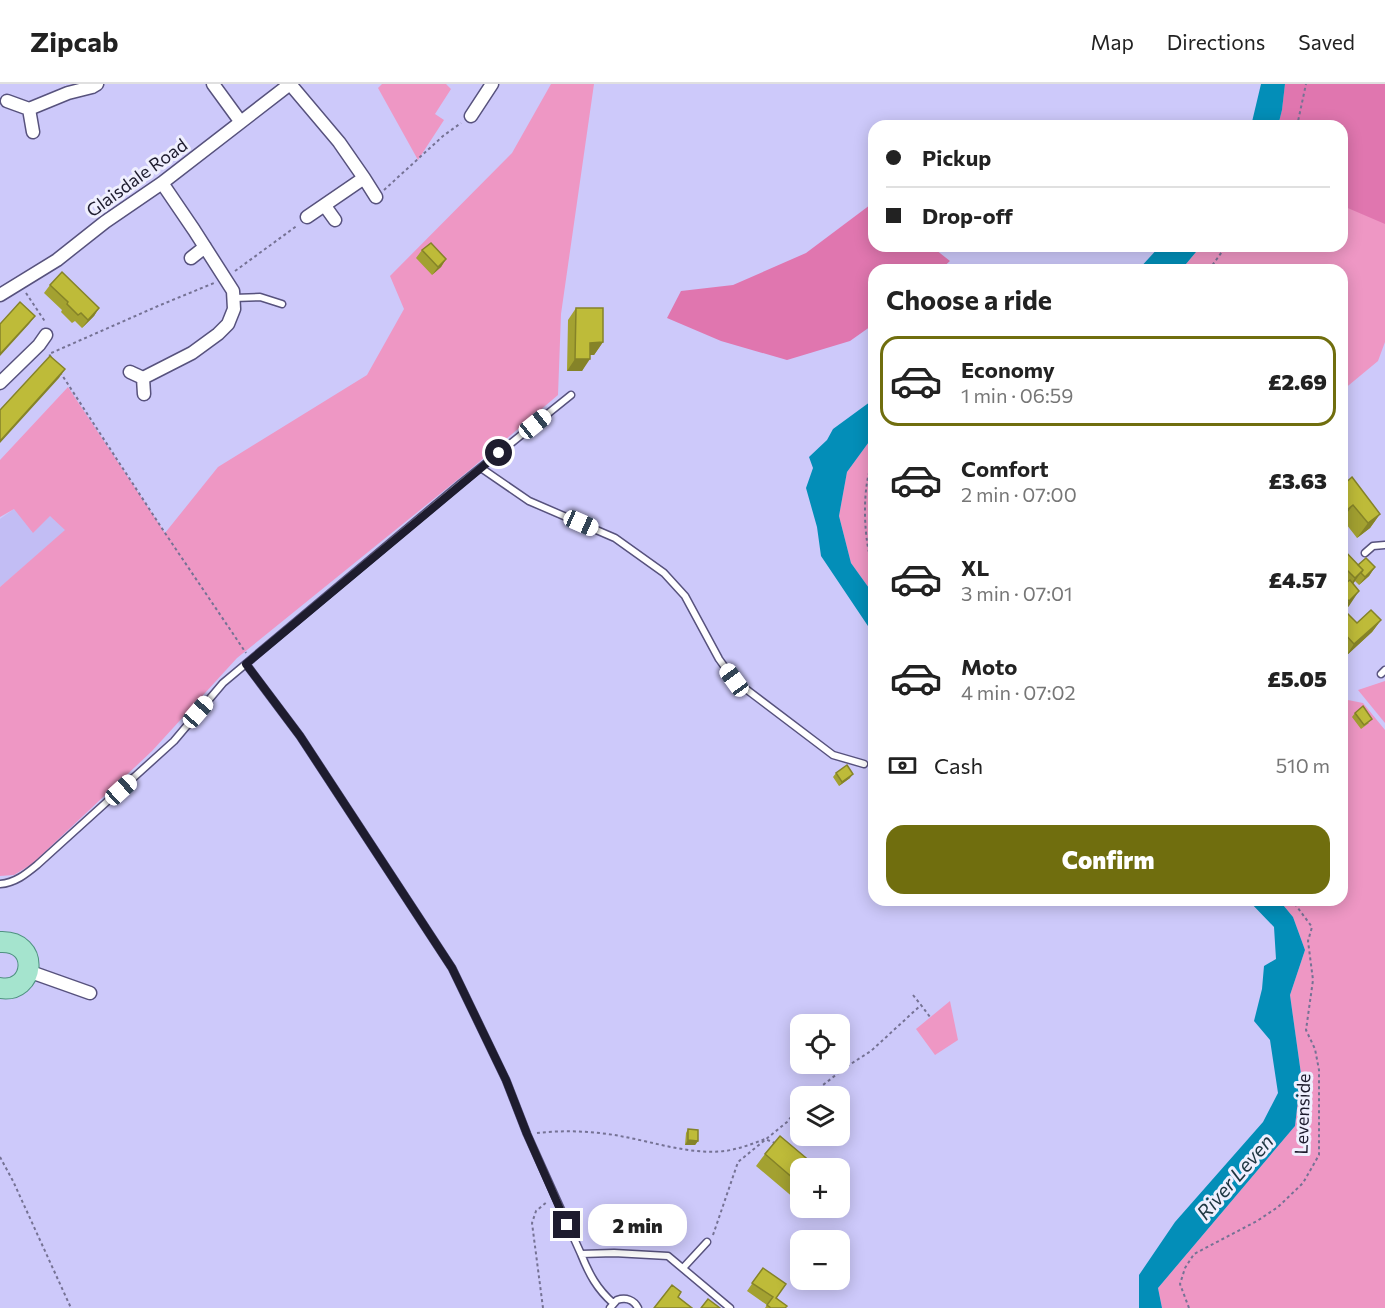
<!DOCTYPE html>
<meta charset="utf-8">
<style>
:root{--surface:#fff;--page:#f2f2f2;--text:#222;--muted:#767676;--line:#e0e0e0;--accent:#706e0e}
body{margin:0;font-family:Commissioner,sans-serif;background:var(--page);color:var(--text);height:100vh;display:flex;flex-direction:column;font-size:22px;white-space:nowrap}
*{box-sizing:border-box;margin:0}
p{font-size:20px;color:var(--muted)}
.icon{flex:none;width:33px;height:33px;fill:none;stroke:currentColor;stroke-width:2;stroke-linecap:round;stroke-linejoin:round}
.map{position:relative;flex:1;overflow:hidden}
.details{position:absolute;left:868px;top:180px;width:480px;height:642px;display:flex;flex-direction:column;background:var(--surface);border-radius:18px;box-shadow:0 3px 15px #0003}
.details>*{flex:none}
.hud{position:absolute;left:868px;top:36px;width:480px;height:132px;border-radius:18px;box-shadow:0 3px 15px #0003;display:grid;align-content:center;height:132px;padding:0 18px;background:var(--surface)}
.fabs{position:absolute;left:790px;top:930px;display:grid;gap:12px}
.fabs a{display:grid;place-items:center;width:60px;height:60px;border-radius:12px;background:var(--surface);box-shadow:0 3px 15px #0003;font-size:30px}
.end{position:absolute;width:27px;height:27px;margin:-14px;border:8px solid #1e1c2e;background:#fff;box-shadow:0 0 0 3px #fff}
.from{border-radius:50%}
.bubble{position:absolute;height:42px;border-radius:18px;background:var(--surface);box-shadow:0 3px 15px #0003;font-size:20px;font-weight:800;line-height:42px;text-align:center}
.car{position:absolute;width:18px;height:36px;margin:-18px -9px;border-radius:8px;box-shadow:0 0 4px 2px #0007;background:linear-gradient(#fff 24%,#345 0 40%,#fff 0 76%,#345 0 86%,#fff 0)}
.hud b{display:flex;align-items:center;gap:21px;height:57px;font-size:22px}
.hud b+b{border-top:2px solid var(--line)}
.hud i{width:15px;height:15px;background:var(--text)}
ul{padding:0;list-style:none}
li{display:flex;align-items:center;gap:18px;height:90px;margin:0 12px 9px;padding:0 6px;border:3px solid transparent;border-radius:18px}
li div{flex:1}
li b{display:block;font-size:22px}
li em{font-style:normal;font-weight:800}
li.selected{border-color:var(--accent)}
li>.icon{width:54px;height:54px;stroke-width:1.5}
h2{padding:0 18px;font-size:27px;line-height:72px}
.pay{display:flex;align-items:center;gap:15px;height:66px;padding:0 18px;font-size:22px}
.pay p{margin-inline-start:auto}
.cta{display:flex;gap:12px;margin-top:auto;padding:12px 18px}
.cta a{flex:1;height:69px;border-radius:18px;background:var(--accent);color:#fff;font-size:24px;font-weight:800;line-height:69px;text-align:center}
header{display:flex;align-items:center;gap:36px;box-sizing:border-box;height:84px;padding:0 30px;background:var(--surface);border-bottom:2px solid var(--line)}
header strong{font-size:28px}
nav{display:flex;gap:33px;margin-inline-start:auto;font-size:21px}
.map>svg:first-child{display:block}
</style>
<header>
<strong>Zipcab</strong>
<nav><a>Map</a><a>Directions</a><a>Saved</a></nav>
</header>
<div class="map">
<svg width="1385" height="1224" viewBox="0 0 1385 1224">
<rect width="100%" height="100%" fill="#cdc9fa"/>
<path fill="#c2bdf4" d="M14,425l36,6 16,15 -66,57v-68z"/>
<path fill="#ee97c4" d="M382,0h64l5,5 -16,25 9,6 -26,40 -40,-72z
M551,0h43l-33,230 -3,81 -86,73 -235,190 -85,93 -120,113 -18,11 -14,1v-289l65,-57 -15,-14 -17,17 -19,-24 -14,8v-57l68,-73 97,146 53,-66 149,-92 37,-66 -14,-33 122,-123z
M1285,0h100v258l-7,19 -35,29 -1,-120h-161l20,-24h141v-120h-64l4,-16z
M874,351v160l-23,-32 -12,-47 8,-44z
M1385,597v42l-27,-33z
M1343,615l20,4 22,27v578h-223l-4,-20 137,-162 6,-52 -11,-79 15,-45 -12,-33 -14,-17h63z
M950,917l8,39 -23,15 -19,-26z"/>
<path fill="#e076af" d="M1285,0h100v140l-42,-18 -1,-80h-64l4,-16z
M874,118v44h57l19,15 -10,9h-66v54l-24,17 -63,19 -66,-19 -54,-23 14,-27 52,-6 73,-32z"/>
<path fill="#038eb8" d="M1261,0h24l-3,26 -4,16h-27z
M1160,162h41l-20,24h-43z
M874,315v36l-27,37 -8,44 12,47 23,32v40l-53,-79 -4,-29 -11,-39 7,-20 -4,-11 18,-17 6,-11z
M1248,816h31l14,17 12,33 -15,45 11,79 -6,52 -137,162 4,20h-23v-33l36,-53 88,-100 15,-29 -8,-53 -16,-19 8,-32 2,-23 12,-7 -2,-32z"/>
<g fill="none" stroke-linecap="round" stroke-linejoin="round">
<defs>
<path id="service" d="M234,214l26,-1 22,7
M481,384l48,33 86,37 49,35 21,23 34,63 15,21 99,75 31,9
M1365,469l8,-7 12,-1
M246,580l54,72 152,232 54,112 21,54 54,120 33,-1 54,3 62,52
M1381,590l4,-4
M0,800c15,-1 26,-10 37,-19l137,-124 49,-58 236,-198 112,-90
M581,1170c8,20 16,35 32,49
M683,1184l24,-26
M610,1224l7,-8c9,-3 17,0 21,8"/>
<path id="minor" d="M213,0l27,37
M290,0l49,58 25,36 -57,39
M7,17l22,8 4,23
M29,25l39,-16 24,-6 5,-3
M471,32l21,-32
M364,94l12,19
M325,122l10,14
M191,174l14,-11
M0,211l57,-35 48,-38 57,-39 128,-99
M130,288l13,6 1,16
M143,294l49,-25 26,-19 10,-10 6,-15 -1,-18 -39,-61 -32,-47
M0,299l39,-38 7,-10
M28,887l62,22"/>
<path id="primary" d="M0,858c41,-2 35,52 0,46"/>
</defs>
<use href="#service" stroke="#57527d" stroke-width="9"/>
<use href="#minor" stroke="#57527d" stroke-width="15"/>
<use href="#primary" stroke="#4f9281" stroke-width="22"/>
<path stroke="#757294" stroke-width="2" stroke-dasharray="3 3" stroke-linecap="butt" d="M1297,42l9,-42
M384,106l59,-54 18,-13
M1209,186l17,-24
M235,187l63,-46
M26,209l20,30
M51,273l-2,-3 109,-48 56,-23
M60,288l105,161 81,120
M874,377c-13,19 -11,86 0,106
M913,911l8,10
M809,1012l37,-29 25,-16 50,-46 9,12
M537,1049c26,-3 56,-2 83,3 34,6 70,19 105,15 14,-2 27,-7 40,-12l10,4
M0,1073l13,24 58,127
M713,1151l25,-73 49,-40 14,-17
M543,1224l-11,-85 4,-12 12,-10
M1189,1224l-9,-24 5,-16 9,-14 63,-33 21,-14 25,-24 16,-28v-85l-4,-21 -9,-19 7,-50 -5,-39 4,-14 -20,-27"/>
<use href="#service" stroke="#fff" stroke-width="6"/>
<use href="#minor" stroke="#fff" stroke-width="12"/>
<use href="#primary" stroke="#a5e4ce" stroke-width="20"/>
</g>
<path fill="#a3a131" d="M422,166l24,9 -5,8 -9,8 -16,-17z
M50,201l49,23 -5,8 -12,12 -7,-7 -3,2 -11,-11 1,-2 -18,-17z
M576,224l27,34 -9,13h-4l-8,16h-15l1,-51z
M1342,402l38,28 -10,14 -13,10 -14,-18z
M1342,464l16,17 17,2 -6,9 -10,9 -4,-4 -2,3 -4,22 -7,6z
M1342,531l15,8 24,-3 -9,12 -26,24 -4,-4z
M1355,629l14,10 -8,6 -9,-12z
M836,689l14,5 -11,8 -6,-9z
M688,1045l10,12 -3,4h-10l1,-12z
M765,1070l36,14v36l-45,-38z
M763,1184l14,30 8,10h-20l2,-3 -20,-14z"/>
<path fill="#858328" d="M446,175l-5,8 -9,8 6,-8z
M99,224l-5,8 -12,12 6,-8z
M35,232l-6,8 -29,32v-2z
M603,258l-9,13h-12l8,-12z
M575,275h15l-8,12h-15z
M65,285l-6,9 -59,65v-2z
M1353,421l-11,15v-6z
M1380,430l-10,14 -13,10 11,-15z
M1375,483l-6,9 -10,9 6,-8z
M1363,486l-11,15 -7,8 10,-15z
M1359,507l-10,15 -7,6v-3l7,-8z
M1381,536l-9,12 -26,24 8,-12z
M853,690l-3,4 -11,8 3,-4z
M688,1056l10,1 -3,4h-10z"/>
<path fill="#bebb39" stroke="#858328" stroke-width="1.5" d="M431,159l15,16 -8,8 -16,-17z
M62,188l37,36 -11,12 -7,-7 -3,2 -11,-11 1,-2 -18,-17z
M20,218l15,14 -35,38v-30z
M576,224h27v34l-13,1v16h-15z
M50,272l15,13 -65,72v-31z
M1352,393l28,37 -12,9 -15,-18 -11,9v-28z
M1342,464l21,22 -8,8 -13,-13z
M1366,474l9,9 -10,10 -4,-4 2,-3 -5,-5z
M1350,496l9,11 -10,10 -7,-7v-8z
M1371,526l10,10 -27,24 -12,-13v-16l4,-3 11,11z
M1363,622l9,13 -8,6 -9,-12z
M847,681l6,9 -11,8 -6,-9z
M688,1045l10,1v11l-10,-1z
M780,1052l38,32h-17v17l-36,-31z
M763,1184l23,16 -10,14 11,8 -2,2h-14l-4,-3 6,-8 -21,-14z
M672,1201l9,7 -3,5 14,11h-38z
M708,1215l12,9h-19z"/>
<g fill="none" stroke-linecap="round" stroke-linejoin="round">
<path stroke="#1e1c2e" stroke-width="8" d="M499,369l-253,211 54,72 152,232 54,112 21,54 40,91"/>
</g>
<g text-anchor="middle" stroke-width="6" stroke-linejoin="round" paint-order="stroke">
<g font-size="18" fill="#1e1c2e" stroke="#efeffe">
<text transform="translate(137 94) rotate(-36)" y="6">Glaisdale Road</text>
<text transform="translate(1303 1030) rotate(-88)" y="6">Levenside</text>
</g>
<g font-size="20" font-style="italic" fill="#1e3641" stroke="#efeffe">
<text transform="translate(1235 1093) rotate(-49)" y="7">River Leven</text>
</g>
</g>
</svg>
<div class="fabs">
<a><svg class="icon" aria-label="locate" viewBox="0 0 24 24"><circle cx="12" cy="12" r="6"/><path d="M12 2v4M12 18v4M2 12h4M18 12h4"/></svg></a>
<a><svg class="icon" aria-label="layers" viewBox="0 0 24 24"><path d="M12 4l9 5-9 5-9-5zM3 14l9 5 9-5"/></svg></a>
<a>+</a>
<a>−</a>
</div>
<i class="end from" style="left:499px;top:369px"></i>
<i class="end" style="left:567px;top:1141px"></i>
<div class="bubble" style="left:588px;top:1120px;width:99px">2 min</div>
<i class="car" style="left:535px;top:340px;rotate:51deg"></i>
<i class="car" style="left:581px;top:439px;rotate:114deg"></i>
<i class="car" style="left:734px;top:596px;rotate:324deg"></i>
<i class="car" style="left:198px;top:628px;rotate:41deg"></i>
<i class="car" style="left:121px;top:706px;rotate:48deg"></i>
<div class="hud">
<b><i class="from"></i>Pickup</b>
<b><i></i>Drop-off</b>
</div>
<section class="details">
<h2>Choose a ride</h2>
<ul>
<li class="selected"><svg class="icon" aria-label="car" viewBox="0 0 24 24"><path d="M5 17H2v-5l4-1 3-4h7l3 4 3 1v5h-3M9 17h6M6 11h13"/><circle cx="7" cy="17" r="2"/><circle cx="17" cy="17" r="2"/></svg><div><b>Economy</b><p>1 min · 06:59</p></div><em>£2.69</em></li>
<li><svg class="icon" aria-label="car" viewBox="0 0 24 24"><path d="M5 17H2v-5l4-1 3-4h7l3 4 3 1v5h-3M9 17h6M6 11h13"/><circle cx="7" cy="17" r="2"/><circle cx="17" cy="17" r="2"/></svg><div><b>Comfort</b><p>2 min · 07:00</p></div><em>£3.63</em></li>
<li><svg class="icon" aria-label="car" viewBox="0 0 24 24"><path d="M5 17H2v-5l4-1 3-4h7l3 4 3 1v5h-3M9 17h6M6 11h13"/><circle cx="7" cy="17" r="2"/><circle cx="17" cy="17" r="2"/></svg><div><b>XL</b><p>3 min · 07:01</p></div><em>£4.57</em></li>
<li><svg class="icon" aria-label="car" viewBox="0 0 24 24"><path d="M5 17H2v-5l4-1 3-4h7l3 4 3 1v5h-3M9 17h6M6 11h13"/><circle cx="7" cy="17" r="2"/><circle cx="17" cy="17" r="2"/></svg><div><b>Moto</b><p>4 min · 07:02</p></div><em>£5.05</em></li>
</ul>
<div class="pay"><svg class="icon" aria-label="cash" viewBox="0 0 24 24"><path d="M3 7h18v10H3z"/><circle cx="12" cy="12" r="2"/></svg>Cash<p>510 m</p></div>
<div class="cta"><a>Confirm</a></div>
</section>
</div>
